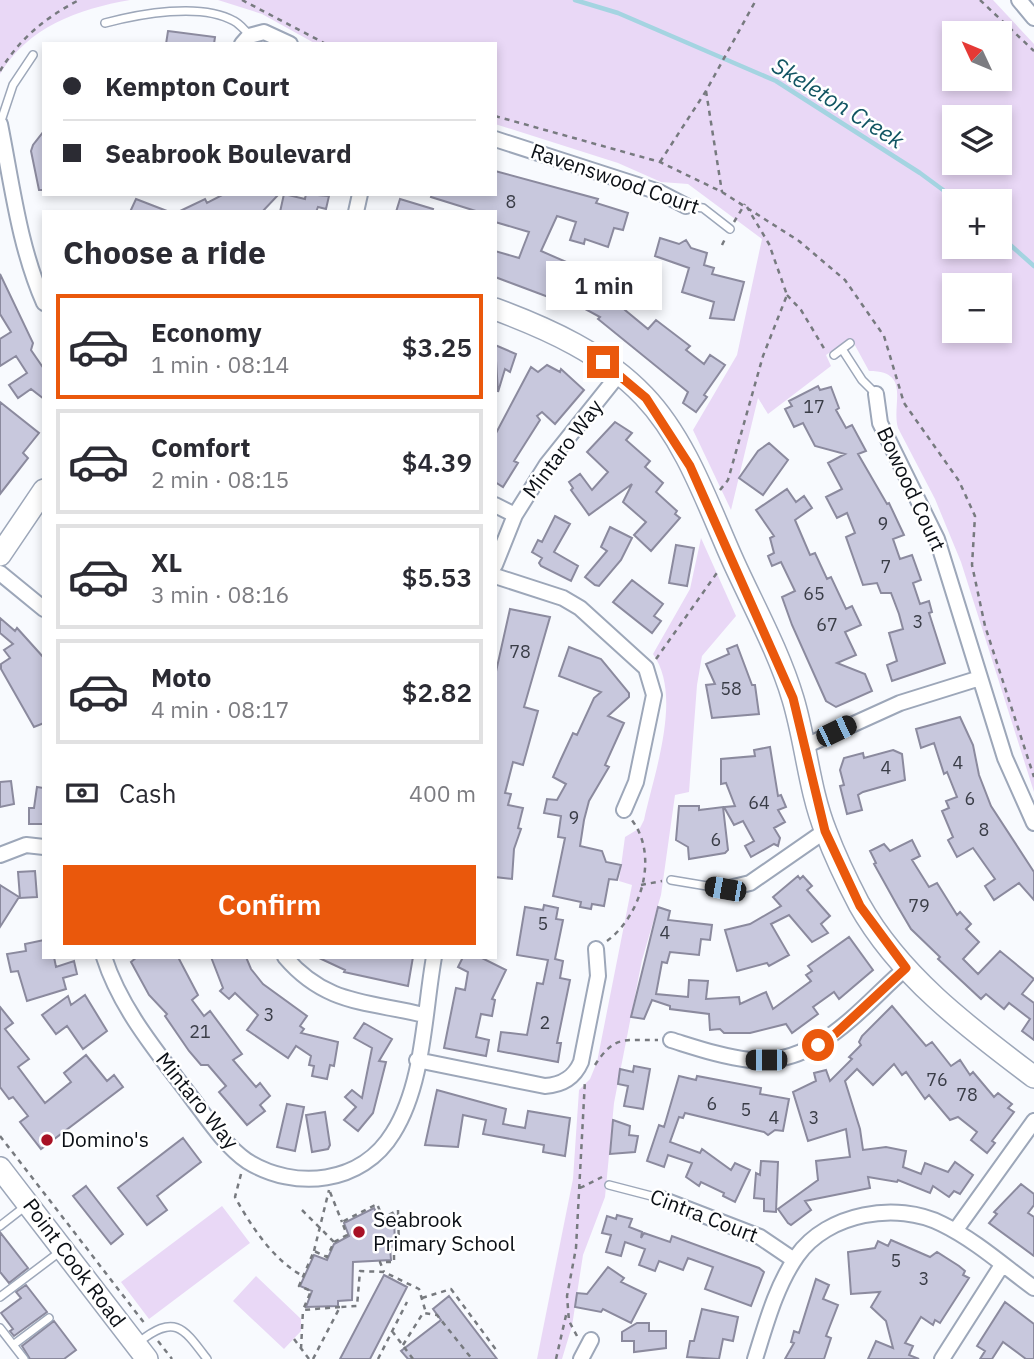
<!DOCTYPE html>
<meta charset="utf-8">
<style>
:root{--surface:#fff;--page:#f2f2f3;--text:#2b2b33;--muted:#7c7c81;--line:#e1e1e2;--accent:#ea580c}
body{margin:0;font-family:"IBM Plex Sans",sans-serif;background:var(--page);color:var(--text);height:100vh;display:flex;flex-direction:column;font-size:26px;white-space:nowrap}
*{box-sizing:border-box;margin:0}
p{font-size:23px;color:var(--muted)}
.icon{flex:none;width:38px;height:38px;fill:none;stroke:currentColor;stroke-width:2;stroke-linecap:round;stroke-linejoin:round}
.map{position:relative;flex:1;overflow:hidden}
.sheet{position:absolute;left:42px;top:210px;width:455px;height:749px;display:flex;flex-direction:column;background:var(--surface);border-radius:0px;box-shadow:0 4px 10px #0003}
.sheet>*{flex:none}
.top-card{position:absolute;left:42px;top:42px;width:455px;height:154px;border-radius:0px;box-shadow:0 4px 10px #0003;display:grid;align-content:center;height:154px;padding:0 21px;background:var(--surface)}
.needle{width:46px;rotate:314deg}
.tools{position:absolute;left:942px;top:21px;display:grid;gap:14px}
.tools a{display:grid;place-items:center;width:70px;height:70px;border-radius:0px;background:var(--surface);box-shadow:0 4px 10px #0003;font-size:35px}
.end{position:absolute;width:32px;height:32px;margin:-16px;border:9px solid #ea580c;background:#fff;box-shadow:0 0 0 4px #fff}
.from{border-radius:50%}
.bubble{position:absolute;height:49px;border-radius:0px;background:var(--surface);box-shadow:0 4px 10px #0003;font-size:23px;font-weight:600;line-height:49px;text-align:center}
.car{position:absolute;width:21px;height:42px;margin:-21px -10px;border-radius:9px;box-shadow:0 0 5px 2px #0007;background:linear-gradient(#222 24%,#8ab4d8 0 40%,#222 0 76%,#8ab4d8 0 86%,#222 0)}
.top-card b{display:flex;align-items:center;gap:24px;height:66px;font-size:26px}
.top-card b+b{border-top:2px solid var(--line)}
.top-card i{width:18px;height:18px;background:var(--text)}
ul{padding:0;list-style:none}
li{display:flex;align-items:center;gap:21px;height:105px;margin:0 14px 10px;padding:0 7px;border:4px solid var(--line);border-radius:0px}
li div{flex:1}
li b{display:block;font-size:26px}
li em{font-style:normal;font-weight:600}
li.selected{border-color:var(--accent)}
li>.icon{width:63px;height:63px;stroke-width:1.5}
h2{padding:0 21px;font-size:32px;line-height:84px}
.pay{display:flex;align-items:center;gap:18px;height:77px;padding:0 21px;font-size:26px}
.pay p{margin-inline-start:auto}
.button{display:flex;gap:14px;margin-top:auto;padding:14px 21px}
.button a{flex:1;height:80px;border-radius:0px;background:var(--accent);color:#fff;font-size:28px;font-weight:600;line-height:80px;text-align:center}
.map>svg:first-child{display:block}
</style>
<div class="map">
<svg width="1034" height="1359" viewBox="0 0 1034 1359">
<rect width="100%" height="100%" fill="#f8fafe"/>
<path fill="#e9d8f6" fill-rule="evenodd" d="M0,0h130c-52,9 -102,27 -130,74z
M218,0h775l41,44v748l-73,-230 -26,-63 -37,-71c-7,-24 14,-57 -29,-57l-18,-33 -25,17 5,11 -63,48 -10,-16 -27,112 -38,-80 44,-75 25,-116 -74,-55 -27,-2 -43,-19 -123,-39v-80h-179l-54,-30zM954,33h45v46h-45zM954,117h45v46h-45zM954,201h45v46h-45zM954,285h45v46h-45z
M701,538l35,78 -34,40 -5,29 -8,107 -14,3 -14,100 -19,65 -28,143 -9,94 -22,58 -11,71 -10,33h-25l36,-180 6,-89 11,-11 7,-17 35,-177 -13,-4 6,-44 15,-9 4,-8c10,-47 39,-124 9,-166l37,-65z
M222,1206l28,37 -101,76 -28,-37z
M256,1276l45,43v12l-17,18 -51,-48z"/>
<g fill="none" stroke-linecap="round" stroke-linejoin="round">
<path stroke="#a4d4e1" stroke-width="4.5" d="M575,0l43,13 158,68 144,92 38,28
M999,235l35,31"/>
</g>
<path fill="#c8c8dd" stroke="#8b8a9e" stroke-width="2" d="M168,31l47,6 -1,7h-48z
M44,131v59h-5l-8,-39 2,-6z
M495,171l103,28 -2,4 32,10 -5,17 -9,-2 -6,19 -23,-8 -1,5 -14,-4 6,-18 -19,-6 -16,35 30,13 -6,13 23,11 5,-10 26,14 12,9 -6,9 23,19 8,-9 34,26 -4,4 18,14 6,-9 15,10 -21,30 3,2 -11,15 -13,-9 5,-11 -90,-73 2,-2 -35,-19 -12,-3 -2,3 -56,-21v-26l24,7 10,-26 -34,-10v-10h-16l-48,-15 1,-3h63z
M224,194h55l-17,18h-84l27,-13 2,4z
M284,194l21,5 1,-5 23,2 -3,13 -8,-2 -2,5h-36z
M136,199l31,12v1h-37z
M400,199l33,10 -1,3h-36z
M660,238l19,6 7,-4 5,8 16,5 -3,12 10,3 -2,6 32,8 -10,38 -24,-2 4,-16 -32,-10 7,-24 -34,-12z
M0,274l33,69 -2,7 13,19v30l-13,-10 -13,9 -9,-13 18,-12 -11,-17 -16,10v-27l11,-7 -11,-18z
M495,345l21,9 -6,18 -5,-3 -7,23z
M547,365l13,7 1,-3 23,21 -29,34 -13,-12 -5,4 3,4 -26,41 4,2 -15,24 -8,-5v-47l36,-68 7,5z
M818,386l2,4 11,-3 8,21 -3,2 10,18 6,-3 14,26 -8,3 29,50 2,-1 15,32 -11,4 7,20 12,-4 9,25 -8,3 7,21 9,-3 3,11 -3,1 16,50 -53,18 -5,-16 10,-4 -8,-28 14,-4 -4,-15 -8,-21h-10l-4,-10 -14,2 -17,-48 9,-4 -8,-20 -10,5 -11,-21 16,-8 -14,-26 17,-9 -30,-8 -12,-23 -9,4 -9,-18 7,-3 -3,-5z
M0,402l39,31 -16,20 5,5 -28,36z
M615,422l17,11 -6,7 24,21 -5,6 18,16 -7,9 21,19 -2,3 5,4 -29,33 -17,-16 12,-13 -23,-20 9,-18 -43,31 -18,-25 2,-2 -4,-6 11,-8 12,16 16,-18 -21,-20z
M769,443l19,17 -25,35 -24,-17 19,-27z
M787,489l9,13 8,-6 8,12 -17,12 15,35 5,-2 12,26 4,-2 15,32 6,-3 9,19 -16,7 11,23 -19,8 28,11 7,17 -36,16 -10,-6 -34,-76 -10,-28 13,-6 -14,-29 -9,4 -4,-10 6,-3 -4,-15 4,-2 -18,-26z
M555,516l15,8 -16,28 24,14 -7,15 -30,-15 -2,-3 3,-5 -10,-6 6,-12 4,2z
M610,527l22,11 -11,22 -22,26 -4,-1 -10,-8 22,-26 -6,-4z
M676,545l18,3 -7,38 -18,-3z
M632,580l31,24 -9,12 7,5 -9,12 -39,-31z
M510,609l40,8 -26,90 14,4 -15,54 -10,-3 -8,31 6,1 -3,11 15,3 -5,20 3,1 -7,20 -2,30 -17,-2v-201z
M0,618l15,13 2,-3 27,30v65l-10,4 -33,-58v-5l9,-6 -6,-8 9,-6 -13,-11z
M737,645l15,40h3l4,29 -47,4 -6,-33 9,-1 -9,-20 23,-10 -2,-5z
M569,647l32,12 28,34v4l-21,19 16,7 -19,42 4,2 -20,34 -5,19 -4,26 22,5 4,11 15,3 -4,15 -8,-1 -5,27 -12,-2 -1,5 -11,-2 1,-5 -28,-6 12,-58 -7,-1 3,-21 -17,-3 3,-14 10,1 9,-16 -13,-7 8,-18 12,-26 4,2 17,-37 7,-6 -42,-16z
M960,717l13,28 6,30 12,31 43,66v28l-15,-17 -25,17 -9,-14 10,-7 -22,-31 -16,9 -9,-17 5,-3 -11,-26 7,-3 -3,-7 11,-4 -10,-25 -3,2 -10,-31 -13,5 -5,-19z
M770,747l8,49 3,-1 5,12 -8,3 7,12 -11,6 6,10 -2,8 -4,-2 -23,13 -6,-11 9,-5 -11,-20 -9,4 -10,-18 11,-1 -9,-23 -5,1v-25l34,-3 -1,-6z
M893,750l9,4 3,26 -42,12 -5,3 4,15 -15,4 -7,-28 4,-1 -4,-15 4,-12 19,-5 1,5z
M11,781l3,23 -14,3v-25z
M37,787l7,1v36h-15v-16h5z
M679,806h20v4l24,-3 5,43 -3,3 -36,6 -1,-12 -12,-7z
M912,840l8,16 -8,4 17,27 8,-4 20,32 3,-3 11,12 -5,5 13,13 -16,17 15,15 22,-23 34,28 -12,15 12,9v37l-12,-9 8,-12 -21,-16 -5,6 -18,-15 -5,5 -43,-40 2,-2 -29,-28 -13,-22 -24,-43 2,-1 -6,-12 14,-7 6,7z
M35,871l2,26 -17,1 -2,-26z
M798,876l2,3 3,-3 9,10 -5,4 23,26 -9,8 7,9 -16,9 -23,-27 -18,9 18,31 -20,11 -2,-3 -30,8 -12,-41 25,-6 31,-18 -8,-9z
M0,885l19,12 -19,30z
M544,905l14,3 -2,11 7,1 -8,39 8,2 -3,17 10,2 -13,63h4l-3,19 -60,-11 3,-19 26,3 10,-52 6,1 5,-24 -31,-5 8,-48 18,3z
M658,907l12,4 -2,9 44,5 -2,15 -9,-1 -2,16 -29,-3 -3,11 -5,-1 -6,32 32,3 1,-17 19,1 -2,18 33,-2 1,7 26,-12 7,17 38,-28 -5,-6 6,-4 -4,-5 41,-29 24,33 -34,29 -5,-7 -21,15 5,7 -26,19 -6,-9 -36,9h-26l-4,-4 -10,1 -1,-16 -39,-5v-3l-18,-6 -8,19 -13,-2z
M44,940v17h10l2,10 18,-6 3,13 -14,4 3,11 -39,12 -9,-30 -7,1 -4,-18 19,-3 -1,-7z
M137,957h41l20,38 -6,5 12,16 6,-5 32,43 -9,6 23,27 4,-4 10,13 -10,9 5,6 -18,14 -28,-33 7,-6 -18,-21h-7l-12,-14 -24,-35 2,-2 -18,-19 -18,-33z
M211,957h35l5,12 12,15 44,32 -7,10 4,3 -3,4 37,9 -4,24 -4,-1 -3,14 -15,-3 2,-10 -5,-1 2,-9 -15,-10 -8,12 -41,-28 11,-15 -23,-22 -6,6 -9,-8 3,-3z
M317,957h96l-5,29 -64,-14 1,-2z
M463,957h17l26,13 -14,29 3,1 -3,16 -11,-2 -5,23 13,3 -3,16 -42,-8 12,-60 9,2 3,-18 -10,-5z
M85,995l22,36 -24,18 -16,-23 -11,8 -14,-19 26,-19 3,9z
M892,1006l34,40 6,-4 19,24 9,-6 10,15 3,-3 21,25 4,-4 14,11 -4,4 6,4 -22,29 3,2 -8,10 -16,-13 6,-8 -19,-15 -8,3 -21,-25 -4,4 -19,-27 -4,3 -8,-11 -21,21 -16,-16 -12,12 15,48 3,21 23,-3 20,4 -3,16 18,7 4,-11 23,9 7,-10 18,13 -13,19 -6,-3 -5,6 -16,-11 -3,7 -32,-13 -1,2 -29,-5 2,11 -65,13 6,9 -20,15 -3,-2 -10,-14 40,-29 -2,-19 34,-4 -4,-28 -38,12 -15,-49 23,-11 -2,-8 12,-3 4,11 22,-22 -3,-2 12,-12 -2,-3 3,-6z
M0,1007l13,16 -8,6 24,30 -11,8 27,36 26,-21 -7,-9 22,-18 21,26 7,-6 9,12 -82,62 -21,-27 8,-6 -15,-19 -4,2 -9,-12z
M364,1023l28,16 -13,22 7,1 -13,51 -15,18 -14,-11 12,-13 -11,-10 7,-7 10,8 10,-50 -18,-10z
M634,1066l16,3 -7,40 -19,-3 4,-20 -10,-2 2,-15 13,3z
M679,1076l17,4 1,-4 64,12 -1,6 29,5 -6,32 -8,-1 -7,5 -4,-3 -79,-19 -2,5 -4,-1 -9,25 30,11 2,-4 29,21 4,-7 15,7 -15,32 -12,-6 1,-3 -23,-11 -2,4 -13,-9 6,-14 -24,-8 -4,12 -17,-6 12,-36 5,2z
M437,1090l69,19 -3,15 22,4 3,-17 42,7 -5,38 -22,-4 1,-7 -61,-11 3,-14 -23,-5 -5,32 -33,-2z
M287,1104l17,3 -9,44 -18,-4z
M325,1112l5,33 -2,4 -16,3 -6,-37z
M613,1120l17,6 -1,9 9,1 -3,16 -25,2z
M183,1138l18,24 -44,34 10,14 -20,15 -29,-37z
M761,1161l17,1 -2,50 -12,-1v-12l-10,-1 2,-25 4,2z
M1021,1184l13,10v11l-6,8 6,4v39l-45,-33 8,-9 -3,-2z
M86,1186l37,48 -12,10 -38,-48z
M374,1208l6,13 14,-6 1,31 -5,1 1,13 -38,2 -1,38 -14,1v5l-32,1 6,-16 -12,-5 14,-31 13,5 7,-16 15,-8 -5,-13z
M617,1215l15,4 -3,8 13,5 -1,6 3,-5 26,9 2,-6 87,32 5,4 -13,34 -46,-17 8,-22 -25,-9 -5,12 -24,-9 -4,10 -16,-6 6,-16 -20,-7 -4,14 -15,-4 5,-17 -9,-2 5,-17 9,3z
M0,1232l28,36 -19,15 -9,-11z
M891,1240l39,17 7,-5 22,14 6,5 -2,4 6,3 -29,45 -5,-3 -2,5 -12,-8 -16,26 8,3 -4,9 10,4h-51l8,-18 17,7 -7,-27 -15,-14 9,-15 -29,2 -3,-42 27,-4 3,-7 10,5z
M608,1267l16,11 -3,4 25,12 -15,29 -28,-14 -2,3 -26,-5 2,-14 10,1z
M384,1275l23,12 -37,72h-30z
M816,1279l13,6 -6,14 15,6 -12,31 5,2 -7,21h-39l9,-16 -3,-1 3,-11 5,2z
M26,1285l21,27 -33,24 -4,-5 3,-2 -12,-16 20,-15 -5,-6z
M449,1296l48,63h-89l-7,-8 40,-31 -8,-11z
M1005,1302l29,22v35h-8l-23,-17 -11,17h-12l5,-8 -8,-5z
M702,1309l36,8 -5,24 -10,-2 -4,20 -32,-2 3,-16h4z
M54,1321l22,29 -12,9h-34l-8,-13z
M637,1323h12v8h17v17l-32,4v-11h-12v-9z"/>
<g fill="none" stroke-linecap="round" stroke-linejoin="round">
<defs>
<path id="lane" d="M105,23c34,-9 96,-21 129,-2 6,3 11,10 16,14
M0,124l13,-39 20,-30
M686,206l17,2 27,21
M842,349l20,31 14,14
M834,355l16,-12
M671,880l54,9
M609,1185l50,13
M0,1226l27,-21
M0,1297l61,-46
M0,1328l24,31
M139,1342c36,-28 44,-15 68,17
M13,1345l36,-27"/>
<path id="street" d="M1019,0l15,18
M242,44l7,-8 15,-4 26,12
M0,124c12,60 19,122 44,179
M495,139l164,53 27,14
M356,212l4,-18
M876,394l4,29 57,116 68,219 29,65
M495,505l20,10
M495,565l20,-50 32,-51 72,-90
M0,573l44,36
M495,576l68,22 17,10 66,60 8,27 -18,87 -12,28
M803,747l97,-44 80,-25
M0,855l26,-10 18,2
M725,889l25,-6 75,-52
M104,957c17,53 54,96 87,140 16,21 34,49 56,64 48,30 115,23 146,-28 31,-49 31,-120 41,-176
M285,957c41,48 82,44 139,58
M671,1040c26,8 52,17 79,20 67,7 111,-53 156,-92
M417,1060l128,26c17,-1 29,-8 36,-24l17,-86 -2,-27
M659,1198l101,39 34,23
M955,1231l79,-110
M581,1359l10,-19
M755,1359c11,-35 21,-73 42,-103 30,-43 100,-55 145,-32 33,16 62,42 92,64
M942,1359l60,-94"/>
<path id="secondary" d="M495,309c54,20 109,45 149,87 43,45 65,112 90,167 20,44 45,89 59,136 13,43 16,91 33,133 9,24 21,49 33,72 41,73 110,124 175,173
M0,555l44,-65
M0,1168l147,191"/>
</defs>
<use href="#lane" stroke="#9da7b9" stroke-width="10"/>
<use href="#street" stroke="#9da7b9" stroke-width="18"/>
<use href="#secondary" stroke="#9da7b9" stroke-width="24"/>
<path stroke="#777a7f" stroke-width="2.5" stroke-dasharray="5 5" stroke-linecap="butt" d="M242,0l84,44
M980,0l54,51
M0,71c20,-33 45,-53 79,-71
M706,91l16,101
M495,116l165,46 62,30 77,49 46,39 39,56 20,67 55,78 16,35 -3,49 13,61 49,151
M660,162l46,-71 50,-91
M734,222l11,-18
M722,245l4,-8
M787,295l14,15 24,40
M720,490l8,-10 35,-124 24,-61 -18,-51 -22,-37
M656,659l63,-89
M641,885l21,-4
M607,941c34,-25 53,-86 24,-122
M595,1065c20,-31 30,-24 63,-25
M0,1136l145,188
M241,1174l-6,23c16,29 38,63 68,79
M580,1188l22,-11
M330,1192l12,30
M302,1210l32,32
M314,1251l15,-61
M422,1298l29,-9 46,62
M340,1307l-37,3 8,-19 -12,-5 15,-35 13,6 7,-15 13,-7 -5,-13 35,-18 6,14 15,-8 1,37h-5v15h-14l4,10
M392,1331l21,28
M577,1336l-8,-15 -2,-25 9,-48 9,-168
M294,1339l15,20
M158,1341l14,18
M403,1345l20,-32 14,2 35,44
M301,1349l2,-39
M313,1359l27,-52 17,-1 3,-35 24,1 35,17 7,24
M378,1359l29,-57
M556,1359l11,-48"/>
<use href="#lane" stroke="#fff" stroke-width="7"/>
<use href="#street" stroke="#fff" stroke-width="14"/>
<use href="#secondary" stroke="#fff" stroke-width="21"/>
</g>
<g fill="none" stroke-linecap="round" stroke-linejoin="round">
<path stroke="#ea580c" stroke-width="9" d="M603,362l43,36 44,68 103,232 32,133 35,75 46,62 -71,66 -17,11"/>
</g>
<g fill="#a81125" stroke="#fff" stroke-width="2.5">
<circle cx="47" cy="1140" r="7"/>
<circle cx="359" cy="1232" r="7"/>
</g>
<g text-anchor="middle" stroke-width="5" stroke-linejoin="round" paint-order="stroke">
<g font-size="18" fill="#3a3d47">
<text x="511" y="208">8</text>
<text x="814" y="413">17</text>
<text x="883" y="530">9</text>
<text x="886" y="573">7</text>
<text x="814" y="600">65</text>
<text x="918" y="628">3</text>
<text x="827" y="631">67</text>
<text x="520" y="658">78</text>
<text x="731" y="695">58</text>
<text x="958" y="769">4</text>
<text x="886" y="774">4</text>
<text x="970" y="805">6</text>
<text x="759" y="809">64</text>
<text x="574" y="824">9</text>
<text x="984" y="836">8</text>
<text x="716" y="846">6</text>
<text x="919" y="912">79</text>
<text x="543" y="930">5</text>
<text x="665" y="939">4</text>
<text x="269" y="1021">3</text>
<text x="545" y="1029">2</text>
<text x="200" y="1038">21</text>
<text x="937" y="1086">76</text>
<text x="967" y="1101">78</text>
<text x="712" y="1110">6</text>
<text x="746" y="1116">5</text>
<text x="774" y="1124">4</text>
<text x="814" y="1124">3</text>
<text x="896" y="1267">5</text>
<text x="924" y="1285">3</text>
</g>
<g font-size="21" fill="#0b0f15" stroke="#fff">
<text transform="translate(615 179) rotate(19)" y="7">Ravenswood Court</text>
<text transform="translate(563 449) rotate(-53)" y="7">Mintaro Way</text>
<text transform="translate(911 489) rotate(65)" y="7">Bowood Court</text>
<text transform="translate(197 1101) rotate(51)" y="7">Mintaro Way</text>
<text transform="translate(704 1216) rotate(21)" y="7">Cintra Court</text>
<text transform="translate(74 1263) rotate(53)" y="7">Point Cook Road</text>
</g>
<g font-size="21" fill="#0b0f15" stroke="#fff" text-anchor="start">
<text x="61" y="1147">Domino's</text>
<text x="373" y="1227">Seabrook<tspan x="373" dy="24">Primary School</tspan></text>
</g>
<g font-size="23" font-style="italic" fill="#125563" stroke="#fff">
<text transform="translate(838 103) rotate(32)" y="8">Skeleton Creek</text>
</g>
</g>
</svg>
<div class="tools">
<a><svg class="needle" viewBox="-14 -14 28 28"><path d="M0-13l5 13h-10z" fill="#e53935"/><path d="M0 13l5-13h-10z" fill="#7c7c81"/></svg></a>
<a><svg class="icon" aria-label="layers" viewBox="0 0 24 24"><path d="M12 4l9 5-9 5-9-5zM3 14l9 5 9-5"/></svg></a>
<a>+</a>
<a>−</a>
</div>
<i class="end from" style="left:818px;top:1045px"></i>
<i class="end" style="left:603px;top:362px"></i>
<div class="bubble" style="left:546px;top:261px;width:116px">1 min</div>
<i class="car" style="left:836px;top:731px;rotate:64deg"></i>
<i class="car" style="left:725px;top:889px;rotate:280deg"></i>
<i class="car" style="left:766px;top:1060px;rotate:270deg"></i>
<div class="top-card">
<b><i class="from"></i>Kempton Court</b>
<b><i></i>Seabrook Boulevard</b>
</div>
<section class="sheet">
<h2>Choose a ride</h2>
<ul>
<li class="selected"><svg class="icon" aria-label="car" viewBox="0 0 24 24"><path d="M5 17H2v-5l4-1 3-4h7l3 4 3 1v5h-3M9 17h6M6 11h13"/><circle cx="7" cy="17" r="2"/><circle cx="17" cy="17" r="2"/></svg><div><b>Economy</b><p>1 min · 08:14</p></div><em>$3.25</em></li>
<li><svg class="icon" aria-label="car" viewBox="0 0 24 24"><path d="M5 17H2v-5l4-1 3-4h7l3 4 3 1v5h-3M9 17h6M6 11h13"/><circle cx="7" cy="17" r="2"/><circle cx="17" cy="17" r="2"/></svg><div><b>Comfort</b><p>2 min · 08:15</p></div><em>$4.39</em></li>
<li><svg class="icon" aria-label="car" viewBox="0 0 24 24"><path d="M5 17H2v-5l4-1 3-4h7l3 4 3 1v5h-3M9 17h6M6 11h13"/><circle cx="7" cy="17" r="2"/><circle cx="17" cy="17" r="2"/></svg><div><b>XL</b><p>3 min · 08:16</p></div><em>$5.53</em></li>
<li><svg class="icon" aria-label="car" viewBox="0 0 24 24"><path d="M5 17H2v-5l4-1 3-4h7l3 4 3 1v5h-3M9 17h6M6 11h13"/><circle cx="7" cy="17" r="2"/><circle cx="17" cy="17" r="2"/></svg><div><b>Moto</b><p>4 min · 08:17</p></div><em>$2.82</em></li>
</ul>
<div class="pay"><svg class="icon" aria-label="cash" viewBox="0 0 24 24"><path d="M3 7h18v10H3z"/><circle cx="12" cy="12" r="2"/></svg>Cash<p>400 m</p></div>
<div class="button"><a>Confirm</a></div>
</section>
</div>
